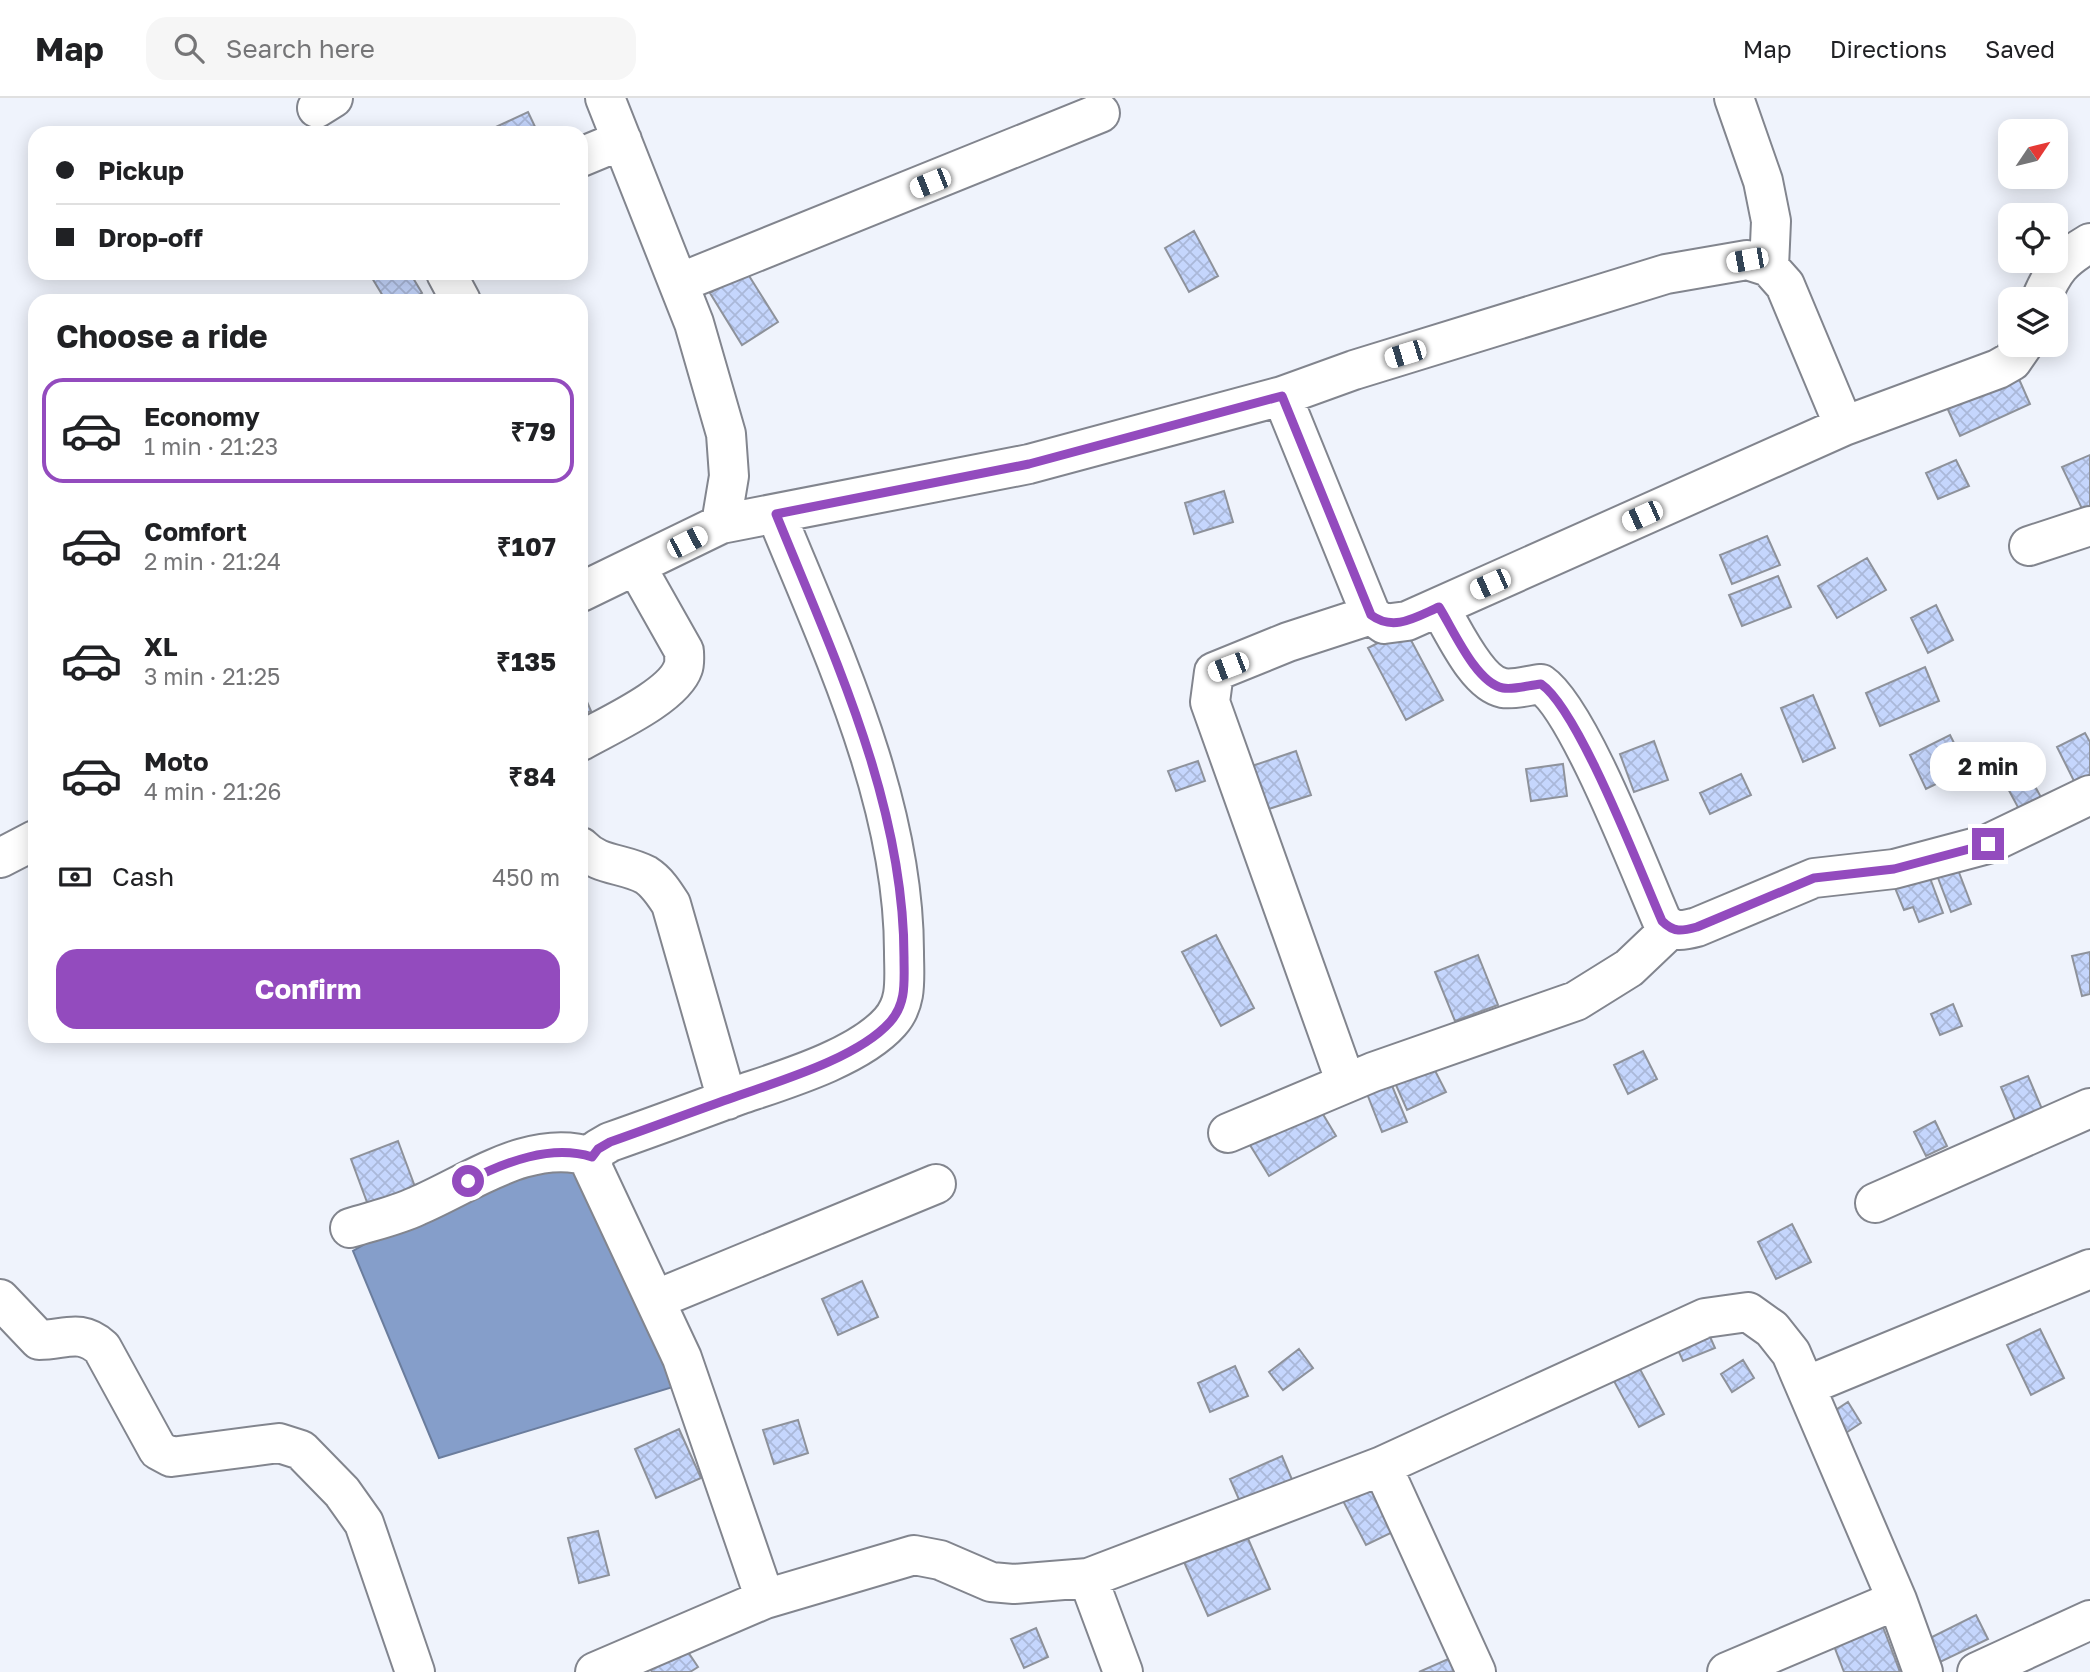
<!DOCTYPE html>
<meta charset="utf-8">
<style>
:root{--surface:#fff;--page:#f6f6f6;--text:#202124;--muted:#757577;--line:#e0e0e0;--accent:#934bbe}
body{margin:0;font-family:"Golos Text",sans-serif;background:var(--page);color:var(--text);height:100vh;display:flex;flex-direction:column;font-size:26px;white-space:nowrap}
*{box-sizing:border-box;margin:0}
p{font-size:23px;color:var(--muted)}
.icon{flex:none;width:38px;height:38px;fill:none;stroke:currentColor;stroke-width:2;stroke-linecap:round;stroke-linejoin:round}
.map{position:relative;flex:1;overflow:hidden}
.drawer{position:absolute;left:28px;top:196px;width:560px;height:749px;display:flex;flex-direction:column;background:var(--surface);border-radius:21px;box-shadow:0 4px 18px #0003}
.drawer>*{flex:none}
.hud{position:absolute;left:28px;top:28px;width:560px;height:154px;border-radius:21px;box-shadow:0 4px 18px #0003;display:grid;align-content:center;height:154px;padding:0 28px;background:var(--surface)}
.needle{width:46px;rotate:55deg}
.tools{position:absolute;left:1998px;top:21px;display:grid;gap:14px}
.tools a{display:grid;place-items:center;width:70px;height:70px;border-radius:14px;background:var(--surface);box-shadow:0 4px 18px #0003;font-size:35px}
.end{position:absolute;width:32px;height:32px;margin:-16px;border:9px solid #934bbe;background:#fff;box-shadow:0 0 0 4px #fff}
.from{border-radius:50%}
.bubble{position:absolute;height:49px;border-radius:21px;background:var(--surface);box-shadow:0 4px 18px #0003;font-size:23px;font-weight:700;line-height:49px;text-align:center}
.car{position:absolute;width:21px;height:42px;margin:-21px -10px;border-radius:9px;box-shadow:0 0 5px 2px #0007;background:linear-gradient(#fff 24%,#345 0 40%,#fff 0 76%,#345 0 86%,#fff 0)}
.hud b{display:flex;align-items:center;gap:24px;height:66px;font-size:26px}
.hud b+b{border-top:2px solid var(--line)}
.hud i{width:18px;height:18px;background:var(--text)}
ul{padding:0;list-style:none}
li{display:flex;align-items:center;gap:21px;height:105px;margin:0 14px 10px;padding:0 14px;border:4px solid transparent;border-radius:21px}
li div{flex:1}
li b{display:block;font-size:26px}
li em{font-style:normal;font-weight:700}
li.selected{border-color:var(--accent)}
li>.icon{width:63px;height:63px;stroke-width:1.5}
h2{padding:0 28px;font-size:32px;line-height:84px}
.pay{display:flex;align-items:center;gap:18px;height:77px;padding:0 28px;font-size:26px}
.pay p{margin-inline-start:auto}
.action{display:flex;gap:14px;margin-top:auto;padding:14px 28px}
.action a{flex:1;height:80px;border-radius:21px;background:var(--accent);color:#fff;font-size:28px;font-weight:700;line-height:80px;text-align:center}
header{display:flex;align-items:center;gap:42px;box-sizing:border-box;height:98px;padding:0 35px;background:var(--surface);border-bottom:2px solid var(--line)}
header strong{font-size:33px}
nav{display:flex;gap:38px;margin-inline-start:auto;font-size:24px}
.search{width:490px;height:63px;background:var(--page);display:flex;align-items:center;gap:18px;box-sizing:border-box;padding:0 24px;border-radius:21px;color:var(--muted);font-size:26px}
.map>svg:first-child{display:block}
</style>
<header>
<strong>Map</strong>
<div class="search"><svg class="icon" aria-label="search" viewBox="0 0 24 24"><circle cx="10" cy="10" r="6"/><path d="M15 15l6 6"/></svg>Search here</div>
<nav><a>Map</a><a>Directions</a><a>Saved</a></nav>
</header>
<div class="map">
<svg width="2090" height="1574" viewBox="0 0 2090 1574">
<defs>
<pattern id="building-cross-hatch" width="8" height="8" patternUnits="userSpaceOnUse" patternTransform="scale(1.75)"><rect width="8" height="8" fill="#c5d6fd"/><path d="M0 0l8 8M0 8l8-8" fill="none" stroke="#aab8d9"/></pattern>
</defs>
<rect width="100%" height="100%" fill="#eff3fc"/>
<path fill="#859eca" stroke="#6b7d9d" stroke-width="2" d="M505,1064l73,1 105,221 -244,74 -86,-207z"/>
<path fill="url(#building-cross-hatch)" stroke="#8e929b" stroke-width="2" d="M528,14l10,21h-55z
M1194,133l24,45 -29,16 -24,-44z
M746,173l32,51 -36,23 -32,-52z
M369,175h41l12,20 -12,8h-24z
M2015,272l15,34 -70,32 -16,-35z
M2090,357v61l-4,1 -24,-50z
M1956,362l13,26 -31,13 -12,-26z
M1224,393l9,31 -39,12 -9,-31z
M1767,438l13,29 -48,19 -12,-29z
M1867,460l19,32 -49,28 -19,-32z
M1778,478l13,31 -49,19 -13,-31z
M1936,507l17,35 -25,13 -17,-35z
M1405,531l38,71 -37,20 -38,-72z
M1925,569l14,34 -59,25 -14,-33z
M581,590l10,23 -10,4z
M1813,597l22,53 -32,14 -22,-54z
M2085,635l5,9v41l-12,6 -21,-42z
M1950,637l17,34 -41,20 -16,-34z
M1654,643l14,39 -34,12 -14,-38z
M1296,653l15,44 -45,15 -14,-44z
M1198,663l7,20 -29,10 -8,-20z
M2021,663l21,38 -22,12 -21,-39z
M1563,666l4,32 -36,5 -5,-32z
M1741,676l10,21 -41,19 -10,-21z
M1955,764l16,42 -20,8 -16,-42z
M1927,772l16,43 -24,9 -6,-15 -9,3 -11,-27z
M1216,837l38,73 -33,18 -39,-74z
M2090,854v42l-8,2 -10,-40z
M1478,857l20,50 -43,16 -20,-49z
M1953,906l9,22 -22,9 -9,-21z
M1643,953l14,28 -29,15 -14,-29z
M1429,961l17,33 -39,18 -15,-34z
M1388,978l19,46 -25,10 -18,-46z
M2028,978l14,33 -27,11 -14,-33z
M1318,1008l18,30 -67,40 -19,-31z
M1935,1023l12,25 -21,10 -12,-24z
M398,1043l20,54 -47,18 -20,-54z
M1792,1126l19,38 -35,17 -18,-37z
M862,1183l16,36 -40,18 -16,-36z
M1703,1223l12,27 -32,13 -12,-26z
M2040,1231l24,49 -33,17 -24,-50z
M1299,1251l14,19 -30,22 -14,-18z
M1634,1260l30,56 -25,13 -30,-55z
M1743,1262l11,18 -22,14 -11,-18z
M1235,1268l13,30 -38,16 -12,-29z
M1848,1304l13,21 -20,13 -13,-21z
M798,1322l10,33 -34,11 -11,-34z
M679,1331l22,49 -45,20 -21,-49z
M1282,1358l14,33 -52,22 -14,-32z
M1378,1381l25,48 -37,18 -25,-48z
M598,1433l11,44 -30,8 -11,-45z
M1246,1436l24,55 -62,27 -24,-54z
M1976,1517l12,24 -50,24 -12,-23z
M1880,1521l20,53h-56l-13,-34z
M1036,1530l12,29 -24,11 -13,-29z
M684,1548l14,21 -8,5h-38l-2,-4z
M1455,1558l7,16h-43z"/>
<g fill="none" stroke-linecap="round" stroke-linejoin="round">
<defs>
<path id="minor" d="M1734,0l29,83 8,40 -2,46
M317,10l16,-10
M581,59l41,-17
M446,175l15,28
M679,185l421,-170
M2041,201c13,-30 20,-39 49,-56
M1844,328l154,-57 14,-8 11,-16
M721,426l308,-60 253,-68 72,-26 312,-96 81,-14 22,7 16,18 59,141 -437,195 -23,3 -13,-9 -89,-219
M2029,448l61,-20
M581,494l140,-68 8,-48 -3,-42 -32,-111 -89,-225
M1439,509c14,22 37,76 64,81 11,2 27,-3 38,-4 38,26 99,187 121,237 12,12 20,10 35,6l117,-49 80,-9 94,-25 102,-49
M581,643c26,-15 92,-44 102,-73 2,-5 1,-12 1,-17l-48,-85
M581,749c17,19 43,16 65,28 11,7 18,18 25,29l56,196
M0,760l35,-18
M1346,985l-136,-381 4,-30 74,-30 83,-27
M1228,1035l145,-61 203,-71 53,-33 41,-39
M1875,1105l215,-95
M350,1130c22,-7 46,-12 67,-22 54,-23 114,-69 175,-49
M0,1201l39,41c26,0 41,-12 63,8l56,102 13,7 108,-14 22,7 41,42 22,31 51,149
M657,1201l279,-115
M1806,1288l284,-117
M1382,1368l94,206
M1088,1480l35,94
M765,1501l-83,-241 -91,-194 7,-15 12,-7c43,-15 86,-31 129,-47 44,-15 119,-37 151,-73 18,-20 14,-44 14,-70 0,-150 -72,-301 -128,-438
M595,1574l170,-73 149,-44 26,5 51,22 23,2 74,-6 294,-112 323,-148 43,-6 24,17 19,24 106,247 26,72
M1727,1574l170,-72
M1977,1574l113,-52"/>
</defs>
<use href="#minor" stroke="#82858e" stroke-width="42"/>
<use href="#minor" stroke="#fff" stroke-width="38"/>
</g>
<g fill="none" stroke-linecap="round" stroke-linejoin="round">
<path stroke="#934bbe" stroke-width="9" d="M468,1083c37,-19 83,-37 124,-24l6,-8 12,-7c40,-14 79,-29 119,-43 47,-17 128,-40 161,-77 17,-19 14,-41 14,-65 0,-154 -71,-302 -128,-443l253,-50 253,-68 89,219c23,17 45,2 68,-8 14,22 37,76 64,81 11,2 27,-3 38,-4 38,26 99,187 121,237 12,12 20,10 35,6l117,-49 80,-9 94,-25"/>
</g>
</svg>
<div class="tools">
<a><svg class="needle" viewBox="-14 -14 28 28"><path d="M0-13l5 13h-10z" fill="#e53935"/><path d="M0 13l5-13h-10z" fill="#757577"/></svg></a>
<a><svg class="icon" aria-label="locate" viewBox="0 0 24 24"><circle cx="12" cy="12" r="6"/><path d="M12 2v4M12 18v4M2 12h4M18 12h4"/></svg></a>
<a><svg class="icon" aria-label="layers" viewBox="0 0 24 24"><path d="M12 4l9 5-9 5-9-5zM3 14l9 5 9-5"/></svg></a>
</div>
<i class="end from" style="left:468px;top:1083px"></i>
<i class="end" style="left:1988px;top:746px"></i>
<div class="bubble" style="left:1930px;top:644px;width:116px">2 min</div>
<i class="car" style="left:930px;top:85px;rotate:248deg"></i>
<i class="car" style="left:1747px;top:162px;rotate:260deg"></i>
<i class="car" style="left:1405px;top:256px;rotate:253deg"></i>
<i class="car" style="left:1642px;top:418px;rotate:246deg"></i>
<i class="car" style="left:687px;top:444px;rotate:63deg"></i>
<i class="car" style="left:1490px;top:486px;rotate:246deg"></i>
<i class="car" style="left:1228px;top:569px;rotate:249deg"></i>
<div class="hud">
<b><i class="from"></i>Pickup</b>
<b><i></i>Drop-off</b>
</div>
<section class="drawer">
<h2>Choose a ride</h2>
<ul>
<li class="selected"><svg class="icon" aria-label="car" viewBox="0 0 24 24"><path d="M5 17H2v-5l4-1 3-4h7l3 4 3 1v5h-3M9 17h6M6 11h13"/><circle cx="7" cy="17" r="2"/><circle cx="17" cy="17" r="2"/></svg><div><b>Economy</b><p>1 min · 21:23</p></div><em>₹79</em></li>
<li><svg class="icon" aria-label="car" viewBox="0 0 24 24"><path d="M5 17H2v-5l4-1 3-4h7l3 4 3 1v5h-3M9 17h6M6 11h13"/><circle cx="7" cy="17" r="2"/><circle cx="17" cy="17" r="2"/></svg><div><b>Comfort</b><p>2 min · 21:24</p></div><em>₹107</em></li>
<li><svg class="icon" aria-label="car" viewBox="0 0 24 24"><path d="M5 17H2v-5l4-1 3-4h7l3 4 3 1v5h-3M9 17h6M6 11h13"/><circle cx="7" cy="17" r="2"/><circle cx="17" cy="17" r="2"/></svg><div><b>XL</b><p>3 min · 21:25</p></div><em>₹135</em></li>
<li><svg class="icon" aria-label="car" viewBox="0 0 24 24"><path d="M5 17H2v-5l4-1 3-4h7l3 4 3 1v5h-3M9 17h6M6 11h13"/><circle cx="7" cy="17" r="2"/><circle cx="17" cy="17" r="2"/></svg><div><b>Moto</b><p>4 min · 21:26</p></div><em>₹84</em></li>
</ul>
<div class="pay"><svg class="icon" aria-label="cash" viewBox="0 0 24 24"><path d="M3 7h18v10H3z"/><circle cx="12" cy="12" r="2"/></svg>Cash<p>450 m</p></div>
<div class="action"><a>Confirm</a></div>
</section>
</div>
